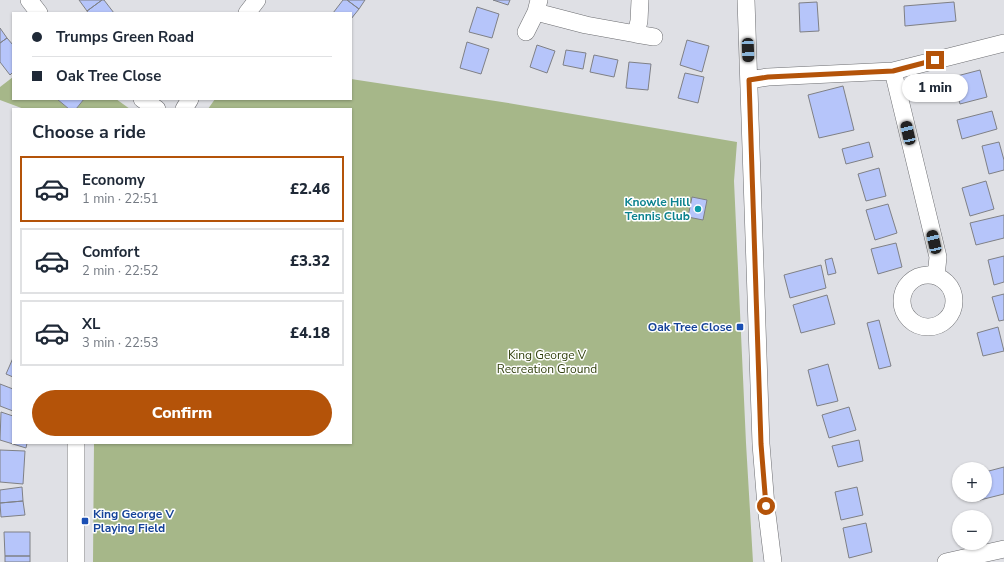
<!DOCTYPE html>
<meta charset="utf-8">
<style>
:root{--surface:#fff;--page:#f6f6f7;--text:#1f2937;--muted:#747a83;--line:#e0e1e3;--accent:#b45309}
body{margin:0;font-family:"Nunito Sans",sans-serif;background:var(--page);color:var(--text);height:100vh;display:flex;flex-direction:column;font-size:15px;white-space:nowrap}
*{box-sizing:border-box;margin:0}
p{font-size:13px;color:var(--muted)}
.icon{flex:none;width:22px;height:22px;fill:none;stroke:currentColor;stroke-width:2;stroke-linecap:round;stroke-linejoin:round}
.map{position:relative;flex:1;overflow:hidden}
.drawer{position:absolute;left:12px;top:108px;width:340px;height:336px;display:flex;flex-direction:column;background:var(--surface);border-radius:0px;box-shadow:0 1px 3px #0004}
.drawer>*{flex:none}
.banner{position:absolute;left:12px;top:12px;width:340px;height:88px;border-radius:0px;box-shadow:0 1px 3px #0004;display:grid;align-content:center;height:88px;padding:0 20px;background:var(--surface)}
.fabs{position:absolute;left:952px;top:462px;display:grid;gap:8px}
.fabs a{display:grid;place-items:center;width:40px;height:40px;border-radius:50%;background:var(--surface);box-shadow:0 1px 3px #0004;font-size:20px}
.end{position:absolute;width:18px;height:18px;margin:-9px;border:5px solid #b45309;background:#fff;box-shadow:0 0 0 2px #fff}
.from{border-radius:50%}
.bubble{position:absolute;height:28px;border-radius:14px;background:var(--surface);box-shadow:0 1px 3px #0004;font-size:13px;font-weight:800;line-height:28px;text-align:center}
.car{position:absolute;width:12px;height:24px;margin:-12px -6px;border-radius:5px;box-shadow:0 0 3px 1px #0007;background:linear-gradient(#222 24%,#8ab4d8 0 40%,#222 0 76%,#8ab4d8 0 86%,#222 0)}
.banner b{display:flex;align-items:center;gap:14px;height:38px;font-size:15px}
.banner b+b{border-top:1px solid var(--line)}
.banner i{width:10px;height:10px;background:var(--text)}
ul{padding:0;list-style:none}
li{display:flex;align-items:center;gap:12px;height:66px;margin:0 8px 6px;padding:0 12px;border:2px solid var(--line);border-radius:0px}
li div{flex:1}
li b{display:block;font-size:15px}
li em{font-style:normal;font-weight:800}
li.current{border-color:var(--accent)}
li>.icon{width:36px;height:36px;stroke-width:1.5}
h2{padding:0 20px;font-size:18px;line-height:48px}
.primary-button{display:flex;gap:8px;margin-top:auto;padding:8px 20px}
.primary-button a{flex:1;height:46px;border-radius:24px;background:var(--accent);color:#fff;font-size:16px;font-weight:800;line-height:46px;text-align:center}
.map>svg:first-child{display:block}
</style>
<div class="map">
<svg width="1004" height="562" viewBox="0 0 1004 562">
<rect width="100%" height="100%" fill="#dfe0e5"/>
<path fill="#a6b789" d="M13,77v22h44l12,10h-45l-24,-9v-13z
M351,79l151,23 235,40 -3,39 12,262 7,119h-660l1,-119h257v-334h-143l7,-10h136z
M84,99h32l14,10h-54z"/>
<path fill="#b6c5fa" stroke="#7f8085" d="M79,0h23l-15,11z
M102,0h2l10,13h-26l-1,-2z
M343,0h4l12,9 -8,10v-6h-18z
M347,0h18l-6,9z
M493,0h17l-2,5z
M817,2l2,29 -19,1 -1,-29z
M954,2l2,19 -51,5 -1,-20z
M477,7l22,7 -7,24 -23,-6z
M0,28l7,10 -7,5z
M7,38l6,7v27l-3,3 -10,-13v-19z
M687,40l22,6 -7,26 -22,-7z
M467,42l22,7 -8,25 -21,-6z
M537,45l18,6 -8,22 -17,-6z
M566,50l20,3 -3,16 -20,-4z
M594,55l24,5 -4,17 -24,-5z
M629,62l22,2 -3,26 -22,-2z
M980,70l7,27 -27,7 -7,-27z
M685,73l19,4 -6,26 -20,-5z
M843,86l11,44 -35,8 -11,-43z
M57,99h27l-8,10h-7z
M992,111l5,18 -35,10 -5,-19z
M869,142l4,15 -27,7 -4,-15z
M999,142l5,18v10l-15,4 -7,-28z
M879,168l7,28 -20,5 -8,-27z
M986,181l8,28 -24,7 -8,-28z
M692,197l15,3 -4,20 -15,-3z
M888,204l9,29 -22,7 -9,-30z
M1004,215v23l-28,7 -6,-22z
M896,243l6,24 -24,7 -7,-25z
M1004,256v26l-10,3 -6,-25z
M832,258l4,15 -8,2 -3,-15z
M821,265l5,23 -36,10 -6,-23z
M1004,294v26l-5,1 -7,-24z
M827,295l8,29 -34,9 -8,-28z
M879,320l12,46 -12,3 -12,-46z
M998,327l6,24 -21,5 -6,-23z
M13,358v19l-7,-3z
M828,364l10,37 -21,5 -9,-36z
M0,384l13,5v22l-13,-5z
M849,407l7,23 -27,8 -7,-23z
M1,412l12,4v27h14l-1,5 -26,-8z
M859,440l4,21 -25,6 -6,-21z
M0,450l25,1 -2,33 -23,-2z
M1004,467v27l-24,6 -1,-5h6v-23z
M22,487l1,14 -23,2v-13z
M857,487l6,28 -22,5 -6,-28z
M23,501l2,14 -24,2 -1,-14z
M866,523l6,29 -23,6 -6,-30z
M4,532h26v24h-25z
M5,556h25v6h-25z"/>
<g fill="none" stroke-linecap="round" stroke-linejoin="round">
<defs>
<path id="minor" d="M29,0l10,13
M539,0l-3,12 50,13 50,9 3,-13 1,-21
M746,0l15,444 5,62 7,56
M247,13l10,-13
M526,32l10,-20
M636,34l18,3
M893,71l111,-28
M749,80l19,-3 125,-6 45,186 -2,19
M142,99l15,10
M184,109l6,-10
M902 301a26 26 0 1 1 52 0a26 26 0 1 1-52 0Z
M76,443v119
M946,562l58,-13"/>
</defs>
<use href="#minor" stroke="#6c6d71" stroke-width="18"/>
<use href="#minor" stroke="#fff" stroke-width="17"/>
</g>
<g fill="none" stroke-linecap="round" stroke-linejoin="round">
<path stroke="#b45309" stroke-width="5" d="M766,506l-5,-62 -12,-364 19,-3 125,-6 42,-11"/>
</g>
<circle fill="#0f9aa8" stroke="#fff" stroke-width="1.5" cx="698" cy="209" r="4"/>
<g fill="#1a4fb4" stroke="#fff" stroke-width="1.5">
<rect x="736" y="323" width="8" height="8" rx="2"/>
<rect x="81" y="517" width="8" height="8" rx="2"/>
</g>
<g text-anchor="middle" stroke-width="3" stroke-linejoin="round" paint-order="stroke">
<g font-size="12" font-weight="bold" fill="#0d838f" stroke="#fff" text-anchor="end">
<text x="690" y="206">Knowle Hill<tspan x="690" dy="14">Tennis Club</tspan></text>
</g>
<g font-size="12" font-weight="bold" fill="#164399" stroke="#fff" text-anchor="end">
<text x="732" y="331">Oak Tree Close</text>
<text x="93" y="518" text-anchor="start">King George V<tspan x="93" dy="14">Playing Field</tspan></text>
</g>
<g font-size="12" fill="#32410e" stroke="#fff">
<text x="547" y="359">King George V<tspan x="547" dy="14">Recreation Ground</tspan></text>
</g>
</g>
</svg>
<div class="fabs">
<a>+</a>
<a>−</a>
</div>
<i class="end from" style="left:766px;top:506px"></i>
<i class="end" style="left:935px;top:60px"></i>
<div class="bubble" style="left:902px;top:74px;width:66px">1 min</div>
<i class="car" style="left:748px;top:50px;rotate:178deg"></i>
<i class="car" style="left:908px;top:133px;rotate:347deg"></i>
<i class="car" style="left:934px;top:242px;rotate:347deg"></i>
<div class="banner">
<b><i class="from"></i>Trumps Green Road</b>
<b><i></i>Oak Tree Close</b>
</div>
<section class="drawer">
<h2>Choose a ride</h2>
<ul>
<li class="current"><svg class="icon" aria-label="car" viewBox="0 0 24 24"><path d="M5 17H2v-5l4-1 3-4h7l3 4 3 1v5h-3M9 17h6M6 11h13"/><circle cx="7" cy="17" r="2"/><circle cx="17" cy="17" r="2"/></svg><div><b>Economy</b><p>1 min · 22:51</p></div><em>£2.46</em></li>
<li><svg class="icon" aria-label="car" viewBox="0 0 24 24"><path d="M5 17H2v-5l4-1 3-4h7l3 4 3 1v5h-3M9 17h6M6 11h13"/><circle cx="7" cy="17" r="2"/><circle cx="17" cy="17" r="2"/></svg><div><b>Comfort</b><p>2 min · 22:52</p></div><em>£3.32</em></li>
<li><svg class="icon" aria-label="car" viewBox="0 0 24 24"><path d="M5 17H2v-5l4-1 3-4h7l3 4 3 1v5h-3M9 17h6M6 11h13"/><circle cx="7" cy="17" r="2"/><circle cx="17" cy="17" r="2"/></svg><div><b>XL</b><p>3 min · 22:53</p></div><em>£4.18</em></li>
</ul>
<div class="primary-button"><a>Confirm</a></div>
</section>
</div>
